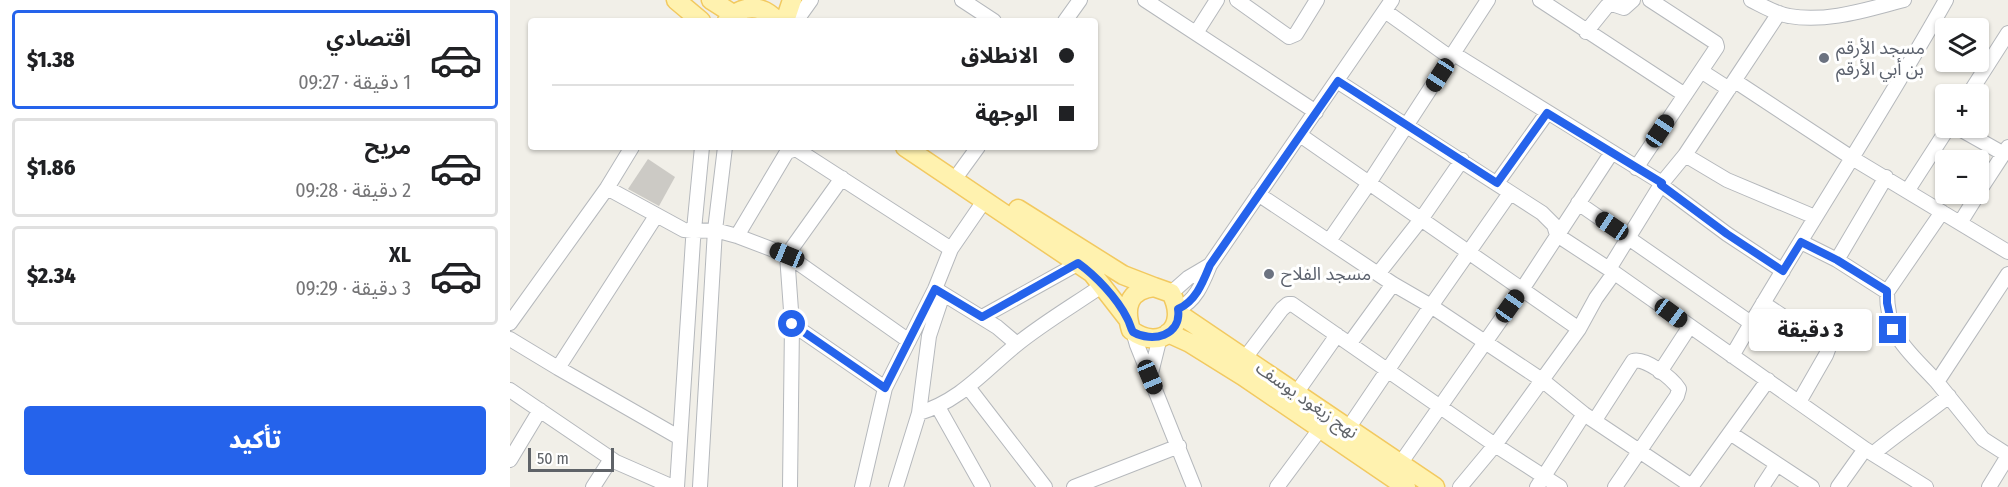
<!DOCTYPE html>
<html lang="ar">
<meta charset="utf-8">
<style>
:root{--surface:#fff;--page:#f6f6f6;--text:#202124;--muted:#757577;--line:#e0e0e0;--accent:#2563eb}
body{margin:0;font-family:"Fira Sans Condensed","Noto Sans Arabic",sans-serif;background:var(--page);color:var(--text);direction:rtl;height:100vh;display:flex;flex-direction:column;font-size:22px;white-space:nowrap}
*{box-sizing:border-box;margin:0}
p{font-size:20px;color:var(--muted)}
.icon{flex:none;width:33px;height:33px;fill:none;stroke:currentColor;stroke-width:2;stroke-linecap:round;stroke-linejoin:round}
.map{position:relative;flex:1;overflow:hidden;direction:ltr}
.details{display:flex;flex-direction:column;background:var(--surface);width:510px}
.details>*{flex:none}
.top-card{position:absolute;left:18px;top:18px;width:570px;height:132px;border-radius:6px;box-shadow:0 2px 4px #0004;direction:rtl;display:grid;align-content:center;height:132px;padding:0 24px;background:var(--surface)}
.controls{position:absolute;left:1425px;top:18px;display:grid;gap:12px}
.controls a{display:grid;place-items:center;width:54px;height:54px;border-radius:6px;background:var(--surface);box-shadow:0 2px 4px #0004;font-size:30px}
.scale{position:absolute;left:18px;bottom:15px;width:86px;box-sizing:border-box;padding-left:6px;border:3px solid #5f6368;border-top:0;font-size:16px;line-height:21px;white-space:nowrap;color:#5f6368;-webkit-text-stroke:4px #fff;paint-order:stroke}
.end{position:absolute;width:27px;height:27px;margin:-14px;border:8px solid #2563eb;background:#fff;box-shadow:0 0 0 3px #fff}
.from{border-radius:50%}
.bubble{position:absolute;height:42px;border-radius:6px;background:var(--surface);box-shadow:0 2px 4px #0004;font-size:20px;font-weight:800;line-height:42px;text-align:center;direction:rtl}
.car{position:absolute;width:18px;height:36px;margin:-18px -9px;border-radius:8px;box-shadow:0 0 4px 2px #0007;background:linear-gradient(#222 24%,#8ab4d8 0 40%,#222 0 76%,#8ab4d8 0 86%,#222 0)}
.top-card b{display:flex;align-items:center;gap:21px;height:57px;font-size:22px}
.top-card b+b{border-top:2px solid var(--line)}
.top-card i{width:15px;height:15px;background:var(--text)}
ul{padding:10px 0 0;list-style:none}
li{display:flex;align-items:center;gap:18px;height:99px;margin:0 12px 9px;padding:0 12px;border:3px solid var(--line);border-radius:6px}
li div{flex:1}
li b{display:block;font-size:22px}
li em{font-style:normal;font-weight:800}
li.selected{border-color:var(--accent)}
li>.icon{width:54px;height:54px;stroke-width:1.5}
.action{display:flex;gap:12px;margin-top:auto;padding:12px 24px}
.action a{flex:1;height:69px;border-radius:6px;background:var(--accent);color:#fff;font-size:24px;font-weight:800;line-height:69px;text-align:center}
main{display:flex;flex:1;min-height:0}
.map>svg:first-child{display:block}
</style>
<main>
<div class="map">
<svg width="1498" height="487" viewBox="0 0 1498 487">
<rect width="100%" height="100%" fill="#f1efe8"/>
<path fill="#cccac5" d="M138,159l27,18 -16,29 -31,-17z"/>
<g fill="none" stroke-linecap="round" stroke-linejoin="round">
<defs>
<path id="minor" d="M452,0l32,21
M635,0l171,112
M727,0l52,37 7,-3 21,-34
M1030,0l145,95
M1241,0c12,6 25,14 38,16 38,7 79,-7 115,-16
M875,11l66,47
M286,21l15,-21
M555,21l15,-21
M1076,32l21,-26 5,-2 12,4 9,-8
M686,33l21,-33
M944,54l208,129
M1191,71l28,18
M827,81l205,132 12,12 3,10 52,34 256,180 61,38
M1225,81l117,77 156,94
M1459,94l39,-61
M1448,128l46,26
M790,135l279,194
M1175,155l42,25 88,37
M1126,168l81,-121 -1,-4 -66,-43
M444,180l24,-33
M987,183l50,-70
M1151,185l66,49 56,37
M97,188l77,42 11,1 20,-1 22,6 50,19 122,86
M1398,190l40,-62
M1468,193l30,-46
M748,194l135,90 38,22 111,74 42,34 109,73
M1068,203l173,120
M146,216l-98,152 122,70
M1450,223l18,-29
M227,236l50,-84 9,-3 155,100
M819,241l40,-58 119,-183
M1291,242l36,18 50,32c0,46 21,58 50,90l71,-108
M1327,260l49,-83
M1099,269l53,-86 23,-28 94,-142
M868,274l44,-56 40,-58
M427,290l60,37 20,17
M1377,292l55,-80
M661,293l17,-15 22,-13
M1253,303l66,44 -3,8 -27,47
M668,309c18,-8 25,-27 32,-44l182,-265
M472,317l97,-54
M0,323l97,-135 25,-41
M282,324l93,64
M623,331l4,14 57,142
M0,339l48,29
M840,343l43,-59
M1222,356c69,-120 146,-235 214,-356
M735,358l37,-49 6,-5h4l203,141 65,42
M1150,372l30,-46
M640,377l10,-40
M1427,382l46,57 25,16
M458,387l77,100
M0,390l106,72 57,25
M787,392l40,-57
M428,407l45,80
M409,413c41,-12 65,-42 97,-68 27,-22 58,-40 87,-60
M1085,420l38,-59c12,-4 39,17 46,28l-2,7 -62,91
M1220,433l82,54
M833,436l88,-130 79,-113
M1364,453c24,-20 50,-37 75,-57
M0,460l30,-50
M890,464l123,-176 89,-136
M83,487l18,-28
M167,487l16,-247 9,-93
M190,487l15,-257 10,-83
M280,487l2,-163 -5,-69 55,-77
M352,487l23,-99 50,-99 16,-40 33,-48
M386,487l23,-74 10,-77 14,-42
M564,487l105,-41
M767,487l43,-58
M950,487l35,-42 84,-116 17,-31 18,-25
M1027,487l47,-73
M1181,487l77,-107
M1252,487l15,-23
M1328,487l27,-38
M1479,487l19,-31"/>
<path id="major" d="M166,0l25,21
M201,0l22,14
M217,21c15,-17 35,-17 50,0
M275,21l7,-21
M395,147l187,126 35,45
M508,209l105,66 31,12
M644,287l17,6c19,35 -11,59 -40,37 -7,-22 -3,-40 23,-43z
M669,314l256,173
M658,333l22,10 53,33 163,111"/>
</defs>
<use href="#minor" stroke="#b5b8bc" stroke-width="16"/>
<use href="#major" stroke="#f2c960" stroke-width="21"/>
<use href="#minor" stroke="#fff" stroke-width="14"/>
<use href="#major" stroke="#fff2af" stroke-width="18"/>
</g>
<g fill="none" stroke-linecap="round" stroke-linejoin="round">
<path stroke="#2563eb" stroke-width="8" d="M282,324l93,64 50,-99 47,28 96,-54c18,13 39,35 49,55 3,5 3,9 6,14 19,11 49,4 45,-23 18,-8 25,-27 32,-44l128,-184 159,102 50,-70 115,70 -1,2 66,49 56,37 18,-29 36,18 50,31v12l6,27"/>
</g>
<g fill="#6b7280" stroke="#fff" stroke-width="2">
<circle cx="1314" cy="58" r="6"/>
<circle cx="759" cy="274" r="6"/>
</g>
<g text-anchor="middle" stroke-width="6" stroke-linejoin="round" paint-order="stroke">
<g font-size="18" fill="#5b616d" stroke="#fff" text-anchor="start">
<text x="1326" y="54">مسجد الأرقم<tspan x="1326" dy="21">بن أبي الأرقم</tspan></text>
<text x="771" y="280">مسجد الفلاح</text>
</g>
<g font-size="18" fill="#5f6368" stroke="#fff">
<text transform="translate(797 400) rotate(35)" y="6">نهج زيغود يوسف</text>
</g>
</g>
</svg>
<div class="controls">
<a><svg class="icon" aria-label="layers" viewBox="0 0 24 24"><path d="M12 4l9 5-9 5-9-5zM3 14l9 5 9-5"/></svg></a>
<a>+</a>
<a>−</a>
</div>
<div class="scale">50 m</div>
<i class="end from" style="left:282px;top:324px"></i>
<i class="end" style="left:1383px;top:330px"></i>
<div class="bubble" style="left:1239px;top:309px;width:123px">3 دقيقة</div>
<i class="car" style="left:930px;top:75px;rotate:213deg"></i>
<i class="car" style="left:1150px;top:131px;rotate:34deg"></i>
<i class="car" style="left:1102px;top:226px;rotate:304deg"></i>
<i class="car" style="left:277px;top:255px;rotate:292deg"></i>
<i class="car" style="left:1000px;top:306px;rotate:35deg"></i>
<i class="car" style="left:1161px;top:313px;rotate:126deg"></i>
<i class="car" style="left:640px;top:377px;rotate:157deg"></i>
<div class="top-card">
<b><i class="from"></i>الانطلاق</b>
<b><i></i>الوجهة</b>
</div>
</div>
<section class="details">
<ul>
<li class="selected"><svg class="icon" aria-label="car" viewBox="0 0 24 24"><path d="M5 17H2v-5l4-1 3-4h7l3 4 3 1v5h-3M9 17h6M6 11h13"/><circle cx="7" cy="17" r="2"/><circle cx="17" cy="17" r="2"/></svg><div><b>اقتصادي</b><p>1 دقيقة · 09:27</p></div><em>$1.38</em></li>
<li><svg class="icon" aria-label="car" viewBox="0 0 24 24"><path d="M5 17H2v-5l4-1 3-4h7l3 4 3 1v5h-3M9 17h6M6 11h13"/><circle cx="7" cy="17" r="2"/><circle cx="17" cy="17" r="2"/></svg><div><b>مريح</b><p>2 دقيقة · 09:28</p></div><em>$1.86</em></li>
<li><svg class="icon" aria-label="car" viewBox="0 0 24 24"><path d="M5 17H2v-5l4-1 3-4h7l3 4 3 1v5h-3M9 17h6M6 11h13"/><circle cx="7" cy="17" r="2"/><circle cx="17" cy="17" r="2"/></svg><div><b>XL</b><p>3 دقيقة · 09:29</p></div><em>$2.34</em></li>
</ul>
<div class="action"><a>تأكيد</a></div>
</section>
</main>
